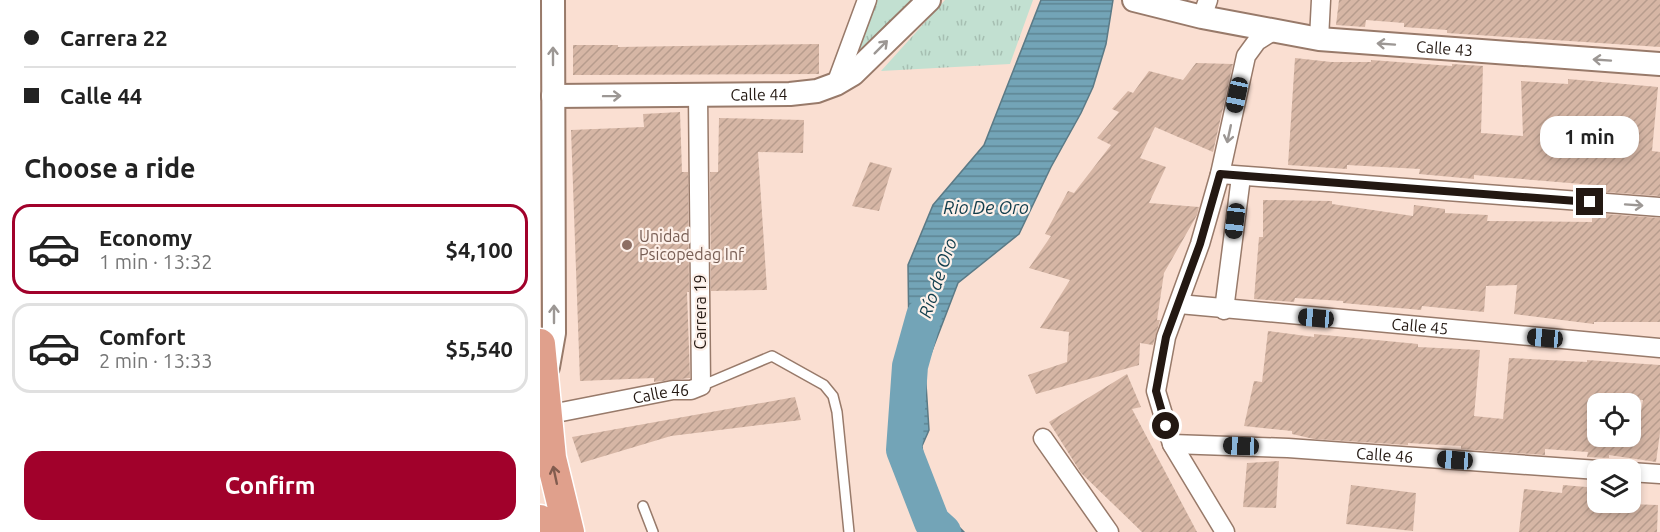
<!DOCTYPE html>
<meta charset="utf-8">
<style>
:root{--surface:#fff;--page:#f6f6f6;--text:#222;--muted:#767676;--line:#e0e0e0;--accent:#a1012b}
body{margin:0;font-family:Ubuntu,sans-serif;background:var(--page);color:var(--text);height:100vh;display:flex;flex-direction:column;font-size:22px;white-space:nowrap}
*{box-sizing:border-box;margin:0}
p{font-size:20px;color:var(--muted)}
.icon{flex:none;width:33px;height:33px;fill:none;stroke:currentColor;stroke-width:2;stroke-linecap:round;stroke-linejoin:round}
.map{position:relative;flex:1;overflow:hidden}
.side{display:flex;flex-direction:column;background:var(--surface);width:540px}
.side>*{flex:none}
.banner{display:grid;align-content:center;height:132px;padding:0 24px;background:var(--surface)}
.controls{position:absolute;left:1047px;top:393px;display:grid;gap:12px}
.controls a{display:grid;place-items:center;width:54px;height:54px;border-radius:12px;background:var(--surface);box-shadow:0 3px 9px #0003;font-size:30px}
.end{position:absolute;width:27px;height:27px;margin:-14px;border:8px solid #231812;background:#fff;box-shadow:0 0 0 3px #fff}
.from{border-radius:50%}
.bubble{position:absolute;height:42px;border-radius:18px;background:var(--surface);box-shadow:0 3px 9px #0003;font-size:20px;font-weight:700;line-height:42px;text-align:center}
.car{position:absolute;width:18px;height:36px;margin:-18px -9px;border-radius:8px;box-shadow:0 0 4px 2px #0007;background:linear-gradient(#222 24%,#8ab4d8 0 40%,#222 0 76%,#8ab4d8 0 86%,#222 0)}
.banner b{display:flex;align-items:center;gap:21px;height:57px;font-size:22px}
.banner b+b{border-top:2px solid var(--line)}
.banner i{width:15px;height:15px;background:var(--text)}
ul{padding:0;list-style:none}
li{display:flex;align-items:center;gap:18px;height:90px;margin:0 12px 9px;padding:0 12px;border:3px solid var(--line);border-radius:18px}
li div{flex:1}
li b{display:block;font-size:22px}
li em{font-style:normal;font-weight:700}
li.on{border-color:var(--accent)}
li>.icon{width:54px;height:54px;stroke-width:1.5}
h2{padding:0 24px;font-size:27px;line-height:72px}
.button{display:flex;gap:12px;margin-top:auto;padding:12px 24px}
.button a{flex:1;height:69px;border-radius:18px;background:var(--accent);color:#fff;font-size:24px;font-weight:700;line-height:69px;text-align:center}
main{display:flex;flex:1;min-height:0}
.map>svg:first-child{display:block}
</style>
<main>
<section class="side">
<div class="banner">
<b><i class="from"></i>Carrera 22</b>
<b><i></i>Calle 44</b>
</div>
<h2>Choose a ride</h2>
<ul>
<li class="on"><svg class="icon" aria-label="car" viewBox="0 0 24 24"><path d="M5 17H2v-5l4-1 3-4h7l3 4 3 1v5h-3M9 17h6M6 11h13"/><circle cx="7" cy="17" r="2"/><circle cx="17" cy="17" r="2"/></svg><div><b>Economy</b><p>1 min · 13:32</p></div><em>$4,100</em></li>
<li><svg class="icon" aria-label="car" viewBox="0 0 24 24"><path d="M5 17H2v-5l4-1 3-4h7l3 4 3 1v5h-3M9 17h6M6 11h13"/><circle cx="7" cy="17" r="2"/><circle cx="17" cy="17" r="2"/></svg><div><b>Comfort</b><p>2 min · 13:33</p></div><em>$5,540</em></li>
</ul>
<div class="button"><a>Confirm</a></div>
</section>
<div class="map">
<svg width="1120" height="532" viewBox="0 0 1120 532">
<defs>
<pattern id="park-tufts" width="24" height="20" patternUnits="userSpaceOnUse" patternTransform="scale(1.5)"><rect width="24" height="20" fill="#c2e0d1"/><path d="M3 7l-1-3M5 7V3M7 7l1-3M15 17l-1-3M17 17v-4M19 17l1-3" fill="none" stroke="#a6bfb2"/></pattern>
<pattern id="water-rules" width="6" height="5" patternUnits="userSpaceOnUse" patternTransform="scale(1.5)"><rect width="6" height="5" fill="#73a4b7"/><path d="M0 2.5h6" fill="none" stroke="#5e8593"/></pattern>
<pattern id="building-hatch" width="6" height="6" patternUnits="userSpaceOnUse" patternTransform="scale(1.5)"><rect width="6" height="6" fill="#d6b6a5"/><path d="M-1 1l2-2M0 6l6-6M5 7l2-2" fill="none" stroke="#b79c8d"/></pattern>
</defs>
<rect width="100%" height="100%" fill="#fadfd2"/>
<path fill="url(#park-tufts)" d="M335,0h47l-68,62z
M405,0h88l-23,64 -129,7z"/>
<path fill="url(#water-rules)" stroke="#5b7a86" stroke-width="1.5" d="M501,0h72l-7,44 -13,43 -12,26 -30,54 -32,67 -61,49 -33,86 4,61 -7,16 3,28 21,40 18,18h-15l-14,-30 -21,-9 -3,-58v-54l-2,-39 -1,-77 25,-60 51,-60z"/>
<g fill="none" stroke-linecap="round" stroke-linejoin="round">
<path stroke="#73a4b7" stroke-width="36" d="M384,316l-14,50 -6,84 28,72 11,10"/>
</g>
<path fill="url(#building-hatch)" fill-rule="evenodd" d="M799,0h321v47l-213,-14v-3l-43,-3v-4l-38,-3 -1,7 -29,-2z
M279,44v30l-246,1v-30h45v2z
M755,58l36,4h40v-2l81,6v-2l31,2 -2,67 42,3 -2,-55 47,3v-5l90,8 -6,64 8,1v44l-54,-4v-6l-132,-11v4l-55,-5 1,-5 -73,-4v4l-59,-4z
M656,63l37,1 -20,88 -58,-25 -15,31 26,9 -17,36 50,4 -2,8 -33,58 -7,47h3l-7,25 -13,-2 -1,22 -103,29 -8,-19 39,-13 2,-30 -29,-4 30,-48 -41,-12 22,-32 -6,-2 23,-43 6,2 37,-48 -14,-7 22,-26 -7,-3 16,-18 5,2 16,-22 34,9z
M140,112l2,60h6l1,120h-2l3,86 -36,4v-4l-74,3 -9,-251 73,-3 -1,-13z
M179,118l85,2 -1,33 -45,-1 9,138 -56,1 -1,-119h8z
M330,162l22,6 -13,43 -27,-5z
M723,200l69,1v3l81,12 1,-11 31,4v4l43,2 -1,6 105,1v-6l12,1v-3l56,4v104h-66v2l-80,-10 3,-29 -31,1 -2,26 -62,-6 -1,4 -78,-7v-2l-48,-3 -1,4 -40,-3 5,-62h4z
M728,331l46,6v-3l104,10v3l62,3 -6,66 29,3 6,-61 78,4v-2l73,5v68l-4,29 -47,-7v3l-22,-1 1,-5 -43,-3v6l-84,-6v-3l-53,-3v2l-94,-6 -22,-5v-3l-48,-5 10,-45 8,1zM1058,397l45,3 -6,36h-39z
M587,374l14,33 -9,2 65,123h-55l-61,-59 -32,-51z
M255,397l6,23 -130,16 -90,27 -9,-26z
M739,461l-3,47 -33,-1 4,-44z
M811,485l65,8 -3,38 -67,-7z
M1023,485l35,3v14l2,1 58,2 -1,27h-138l5,-43 38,4z"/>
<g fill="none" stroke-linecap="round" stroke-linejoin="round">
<defs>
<path id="service" d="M161,386l71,-30 52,29 9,11 4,16 12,120
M103,506l10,26"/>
<g id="minor">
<path d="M662,17l6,-17"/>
<path d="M779,39l2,-39"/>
<path d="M296,84l31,-84"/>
<path d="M680,174l440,33"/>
<path id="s1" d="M639,304l481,44"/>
<path d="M684,310l17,-133"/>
<path id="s2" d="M6,415l127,-25h18l10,-4 -3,-291"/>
<path d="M503,438l66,94"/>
<path id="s3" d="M632,444l116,4 310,22"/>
<path d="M1090,472l30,2"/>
<path d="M685,532l-53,-88 -16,-53 10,-54 34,-93 20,-70 26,-118 11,-15 16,-10"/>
</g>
<g id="tertiary">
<path id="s4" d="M594,0l68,17 117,22 341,25"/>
<path id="s5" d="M13,96l237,-2 27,-3 19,-7 17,-10 76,-74"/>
<path d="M8,367l6,-34 -1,-333"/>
</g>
<path id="trunk" d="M0,344l11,114 18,74
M0,520l3,12"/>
</defs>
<use href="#service" stroke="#987a6a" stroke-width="12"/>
<use href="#minor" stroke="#987a6a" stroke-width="21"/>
<use href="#tertiary" stroke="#987a6a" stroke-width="26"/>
<use href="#trunk" stroke="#fff" stroke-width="33"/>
<use href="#service" stroke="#fff" stroke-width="9"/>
<use href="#minor" stroke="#fff" stroke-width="18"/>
<use href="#tertiary" stroke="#fff" stroke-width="22"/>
<use href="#trunk" stroke="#e0a08c" stroke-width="30"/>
</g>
<defs><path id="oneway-shaft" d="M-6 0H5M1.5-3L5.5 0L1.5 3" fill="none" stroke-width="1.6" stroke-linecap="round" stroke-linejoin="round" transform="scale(1.5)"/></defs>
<g stroke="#9c9794">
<use href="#oneway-shaft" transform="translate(846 44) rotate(-176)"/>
<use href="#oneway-shaft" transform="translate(341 47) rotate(-45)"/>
<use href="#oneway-shaft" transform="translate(13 56) rotate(-90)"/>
<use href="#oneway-shaft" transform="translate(1062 60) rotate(-176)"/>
<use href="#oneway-shaft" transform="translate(72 96) rotate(-1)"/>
<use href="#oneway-shaft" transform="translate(689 134) rotate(102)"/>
<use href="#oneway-shaft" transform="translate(1094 205) rotate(4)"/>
<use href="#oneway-shaft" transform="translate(14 314) rotate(-90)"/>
</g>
<use stroke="#825c4f" href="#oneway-shaft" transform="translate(15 475) rotate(-102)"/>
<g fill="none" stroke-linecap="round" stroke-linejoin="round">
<path stroke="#231812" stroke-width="8" d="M626,426l-10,-35 10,-54 34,-93 20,-70 370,28"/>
</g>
<circle fill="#8d6e63" stroke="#fdf0e9" stroke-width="2" cx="87" cy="245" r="6"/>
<g text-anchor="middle" stroke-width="4.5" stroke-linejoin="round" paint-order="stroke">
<g font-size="16" fill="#231812" stroke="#fdf0e9">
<text dy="6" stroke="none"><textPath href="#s4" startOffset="315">Calle 43</textPath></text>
<text dy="6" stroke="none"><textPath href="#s5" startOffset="206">Calle 44</textPath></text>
<text transform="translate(160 312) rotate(-90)" y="6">Carrera 19</text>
<text dy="6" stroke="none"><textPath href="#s1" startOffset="242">Calle 45</textPath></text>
<text dy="6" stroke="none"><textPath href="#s2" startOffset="117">Calle 46</textPath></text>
<text dy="6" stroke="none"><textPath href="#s3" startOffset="213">Calle 46</textPath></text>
</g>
<g font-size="16" fill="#785e54" stroke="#fdf0e9" text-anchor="start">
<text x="99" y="242">Unidad<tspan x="99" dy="18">Psicopedag Inf</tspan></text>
</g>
<g font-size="18" font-style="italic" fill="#103d4c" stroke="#fdf0e9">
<text x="446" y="214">Rio De Oro</text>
<text transform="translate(398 278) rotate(-71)" y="6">Río de Oro</text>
</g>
</g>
</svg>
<div class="controls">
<a><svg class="icon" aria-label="locate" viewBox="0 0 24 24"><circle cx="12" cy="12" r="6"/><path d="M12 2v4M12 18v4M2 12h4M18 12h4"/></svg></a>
<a><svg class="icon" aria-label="layers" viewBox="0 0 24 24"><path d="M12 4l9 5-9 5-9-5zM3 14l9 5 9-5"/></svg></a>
</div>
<i class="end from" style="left:626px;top:426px"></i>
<i class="end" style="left:1050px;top:202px"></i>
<div class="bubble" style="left:1000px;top:116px;width:99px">1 min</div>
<i class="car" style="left:697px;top:95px;rotate:192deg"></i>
<i class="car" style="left:695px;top:221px;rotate:187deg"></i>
<i class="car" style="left:776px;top:318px;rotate:275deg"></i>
<i class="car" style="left:1005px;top:338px;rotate:275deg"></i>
<i class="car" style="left:701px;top:446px;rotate:272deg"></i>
<i class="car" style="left:915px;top:460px;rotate:274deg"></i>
</div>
</main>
